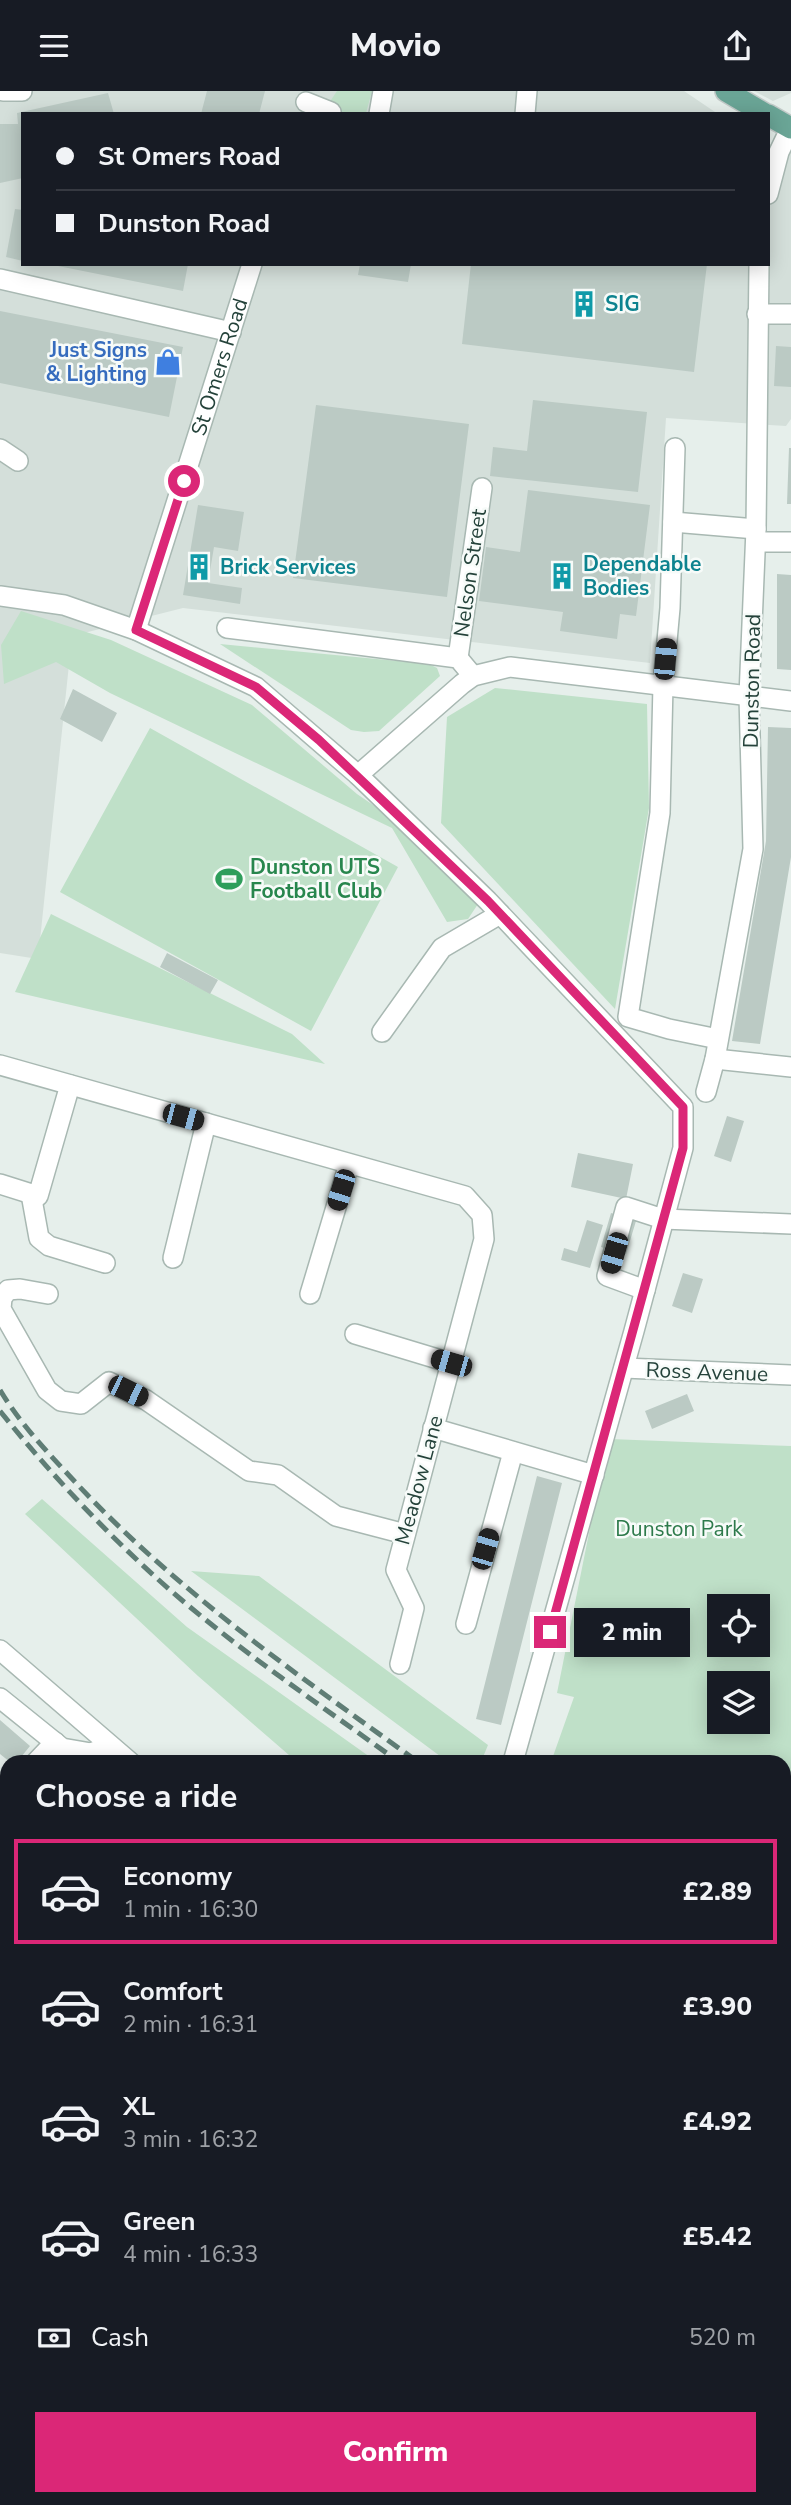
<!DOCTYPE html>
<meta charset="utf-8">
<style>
:root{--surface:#171b24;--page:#20242c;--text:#f1f3f6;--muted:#9ea1a6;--line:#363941;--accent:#db2777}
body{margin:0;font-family:"Nunito Sans",sans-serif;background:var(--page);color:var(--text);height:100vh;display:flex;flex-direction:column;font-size:26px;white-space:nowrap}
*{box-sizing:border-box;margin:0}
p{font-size:23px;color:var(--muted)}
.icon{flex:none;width:38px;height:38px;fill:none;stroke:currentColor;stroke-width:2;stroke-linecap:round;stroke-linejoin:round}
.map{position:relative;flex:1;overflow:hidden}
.drawer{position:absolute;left:0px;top:1664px;width:791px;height:751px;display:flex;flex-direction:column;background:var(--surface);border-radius:21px 21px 0 0;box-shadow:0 4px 18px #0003}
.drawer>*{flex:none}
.hud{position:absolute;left:21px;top:21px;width:749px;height:154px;border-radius:0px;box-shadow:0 4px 18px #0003;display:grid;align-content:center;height:154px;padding:0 35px;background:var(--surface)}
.fabs{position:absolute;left:707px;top:1503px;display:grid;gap:14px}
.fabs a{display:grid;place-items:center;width:63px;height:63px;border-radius:0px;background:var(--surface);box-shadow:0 4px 18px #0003;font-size:35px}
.end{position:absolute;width:32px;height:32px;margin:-16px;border:9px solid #db2777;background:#fff;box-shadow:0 0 0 4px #fff}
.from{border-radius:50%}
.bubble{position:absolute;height:49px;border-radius:0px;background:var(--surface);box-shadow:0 4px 18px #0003;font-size:23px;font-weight:800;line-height:49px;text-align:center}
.car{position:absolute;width:21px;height:42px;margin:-21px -10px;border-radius:9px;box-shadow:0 0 5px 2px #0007;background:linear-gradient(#222 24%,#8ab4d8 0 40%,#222 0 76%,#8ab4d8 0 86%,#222 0)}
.hud b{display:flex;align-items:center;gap:24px;height:66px;font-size:26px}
.hud b+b{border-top:2px solid var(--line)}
.hud i{width:18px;height:18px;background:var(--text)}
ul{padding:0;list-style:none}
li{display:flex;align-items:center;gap:21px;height:105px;margin:0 14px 10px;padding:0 21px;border:4px solid transparent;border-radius:0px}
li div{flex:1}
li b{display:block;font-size:26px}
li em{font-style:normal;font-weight:800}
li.current{border-color:var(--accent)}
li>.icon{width:63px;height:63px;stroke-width:1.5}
h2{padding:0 35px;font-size:32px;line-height:84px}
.pay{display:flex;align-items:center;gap:18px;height:77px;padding:0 35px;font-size:26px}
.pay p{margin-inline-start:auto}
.action{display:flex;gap:14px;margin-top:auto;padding:14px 35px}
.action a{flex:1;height:80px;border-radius:0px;background:var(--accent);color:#fff;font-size:28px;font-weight:800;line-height:80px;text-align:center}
header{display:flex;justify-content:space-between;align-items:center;height:91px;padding:0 35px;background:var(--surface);font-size:32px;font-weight:800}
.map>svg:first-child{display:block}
</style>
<header><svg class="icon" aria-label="menu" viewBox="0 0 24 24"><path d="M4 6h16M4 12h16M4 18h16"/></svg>Movio<svg class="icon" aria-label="share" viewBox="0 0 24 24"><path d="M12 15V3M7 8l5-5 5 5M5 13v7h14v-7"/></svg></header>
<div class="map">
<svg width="791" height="2414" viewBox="0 0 791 2414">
<rect width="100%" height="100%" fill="#e6efeb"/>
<path fill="#d4dfda" d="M0,0h684l34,23h-695v150h745v-121l23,10v266l-5,7 -120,-8 -16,245 -467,-55 -111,28 -34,323 -38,-6z
M754,0h37v2l-18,8z
M0,2126l7,2v280h237v6h-244z"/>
<path fill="#bfe0c8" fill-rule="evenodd" d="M337,0h35l-6,22 -22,1 -15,-11z
M21,520l90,29 141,65 105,89 41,28 82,79 -12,18 -21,3 -55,-94 -282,-135 -54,-31 -52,22 -3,-39z
M220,553l209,20 8,4 3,8 -61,55 -15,1 -13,-2z
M495,597l152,16 2,104 -34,201 -174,-186 6,-106z
M150,637l248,139 -87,164 -251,-139z
M51,823l241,120 33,30 -310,-72z
M610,1348l181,7v565l-7,-5v-244h-233l23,-65 -17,-4 41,-205zM719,1516h39v38h-39zM719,1592h39v39h-39z
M42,1408l145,128 190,135h-80l-99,-86 -173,-162z
M191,1480l68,5 229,169 -7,17h-33z
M784,1964l7,5v186l-7,-3z
M0,2068l7,3v38l-7,-3z
M784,2274l7,3v34l-7,-2z
M784,2340l7,2v37l-7,-2z"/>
<path fill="#bbcac4" d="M207,0h58l-6,23h-58z
M108,2l6,21h-91v64l-23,5v-59h18l-1,-11z
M15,118l8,1v51l-17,-4z
M48,173h140l-5,27z
M360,173h51l-3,18 -50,-7z
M471,173h236l-13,108 -232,-28z
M0,220l183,36 -14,70 -169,-34z
M776,255l15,1v40l-17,-1z
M533,309l114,12 -9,80 -148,-16 3,-29 34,4z
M316,314l153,19 -22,173 -154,-19z
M789,357h2v56h-4z
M528,399l122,15 -14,111 -16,-2 -3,25 -57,-8 3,-19 -84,-11 7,-54 34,5z
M198,414l46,7 -6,39 -24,-4 -6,36 34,5 -2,16 -57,-9z
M777,483l14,1v95l-14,-1z
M73,598l44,24 -15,29 -42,-23z
M768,636l23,1v129l-31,187 -28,-3 34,-200z
M167,862l51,27 -8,14 -50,-27z
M727,1025l17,5 -13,41 -17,-6z
M578,1062l55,11 -7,35 -55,-12z
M611,1122l25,8 -10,33 -25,-7z
M587,1129l16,5 -13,43 -29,-8 3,-12 13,4z
M683,1182l20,6 -11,34 -20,-7z
M687,1303l7,17 -42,18 -7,-18z
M537,1385l25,7 -61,242 -25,-6z
M0,1629l30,26 -13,16h-7l-10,-8z
M7,2304v58l-7,4v-58z"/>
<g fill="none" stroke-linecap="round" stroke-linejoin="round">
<defs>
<g id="minor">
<path d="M3,0h19"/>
<path d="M306,11l25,10"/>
<path d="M379,23l4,-23"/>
<path d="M525,23l2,-23"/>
<path d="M768,103l11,-42 12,-25"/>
<path d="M0,188l231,53"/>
<path d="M757,223h34"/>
<path d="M675,357l-5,160 -7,77 -3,128 -32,204 41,12 49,10"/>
<path d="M0,358l18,12"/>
<path d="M673,431l83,7"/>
<path d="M756,451h35"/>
<path d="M0,505l64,9 72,25 120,57 102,88 130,126 195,206v41l-49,183 -121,431"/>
<path d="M227,537l231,30 15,18"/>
<path id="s1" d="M136,539l116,-366"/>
<path d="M458,567l24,-170"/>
<path d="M358,684l104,-91 11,-8 37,-9 281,34"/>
<path d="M382,941l60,-84 58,-34"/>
<path d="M715,968l76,8"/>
<path d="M0,974l465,131 17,19 2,24 -88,331 18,38 -14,56"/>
<path d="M706,1001l9,-33 38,-210 -4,-153 7,-167 3,-265"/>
<path d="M0,1093l38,12 32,-111"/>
<path d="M31,1103l8,44 10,8 56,17"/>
<path d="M173,1167l33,-135"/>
<path d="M645,1199l-38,-14 19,-69 37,12 128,5"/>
<path d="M48,1203l-28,-5 -12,1 -6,8 -1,11 46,81 14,11 20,3 28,-22 37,18 103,71 29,4 58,41 69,18"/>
<path d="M310,1203l39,-130"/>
<path d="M355,1243l96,29"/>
<path d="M624,1277l167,7"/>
<path d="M433,1337l161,47"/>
<path d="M466,1533l47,-172"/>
<path d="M0,1559l130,112"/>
<path d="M0,1607l62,50 29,5 19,-7"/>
<path d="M36,1671l19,-20"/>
<path d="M0,1709l7,-7"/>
<path d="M0,1830l7,2"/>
<path d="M0,2149h7"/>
<path d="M209,2414l1,-6"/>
<path d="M259,2414l1,-6"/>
<path d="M367,2414l1,-6"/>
<path d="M482,2414v-6"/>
</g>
<path id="major" d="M726,0l39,23
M768,24l23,13"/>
<path id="highway" d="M0,1939l7,2
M0,1984l7,2
M0,2014l7,2
M0,2052l7,2
M784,2172l7,4
M784,2220l7,3
M784,2252l7,2
M784,2321l7,2"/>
</defs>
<use href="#minor" stroke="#a8b8b2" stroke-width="22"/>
<use href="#major" stroke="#c2cac8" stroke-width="24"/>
<use href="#highway" stroke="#c2cac8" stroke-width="24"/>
<use href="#minor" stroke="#fff" stroke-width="19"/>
<use href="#major" stroke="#6aa596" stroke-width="21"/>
<use href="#highway" stroke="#2f6f62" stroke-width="21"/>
<path stroke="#5f7d75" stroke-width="5" stroke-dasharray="14 7" stroke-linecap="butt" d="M0,1299c21,35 50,65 77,94 102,109 221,191 341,278
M0,1320c49,61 103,119 161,171 74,66 158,122 238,180
M784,1928l7,5
M784,1941l7,5"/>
</g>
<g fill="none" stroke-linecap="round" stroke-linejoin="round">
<path stroke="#db2777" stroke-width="9" d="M184,390l-48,149 120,57 63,53 169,161 195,206v41l-133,484"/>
</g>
<defs>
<symbol id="building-bare" viewBox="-9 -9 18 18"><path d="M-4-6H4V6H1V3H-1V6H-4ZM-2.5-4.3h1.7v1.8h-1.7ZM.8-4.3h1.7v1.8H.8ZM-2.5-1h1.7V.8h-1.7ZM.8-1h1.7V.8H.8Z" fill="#0f9aa8" stroke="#f7fbf9" stroke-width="2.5" paint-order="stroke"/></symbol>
<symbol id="shop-bare" viewBox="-9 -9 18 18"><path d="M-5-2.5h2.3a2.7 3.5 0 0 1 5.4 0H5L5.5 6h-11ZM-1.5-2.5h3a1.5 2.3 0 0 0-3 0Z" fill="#3f7fe0" stroke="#f7fbf9" stroke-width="2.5" paint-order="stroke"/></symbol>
<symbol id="stadium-bare" viewBox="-9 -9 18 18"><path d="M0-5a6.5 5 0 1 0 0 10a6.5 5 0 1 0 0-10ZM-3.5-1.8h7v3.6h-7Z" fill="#2e9e5b" stroke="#f7fbf9" stroke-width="2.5" paint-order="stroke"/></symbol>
</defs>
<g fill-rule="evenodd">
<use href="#building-bare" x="565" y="194" width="38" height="38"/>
<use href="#shop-bare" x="149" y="252" width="38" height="38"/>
<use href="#building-bare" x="180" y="457" width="38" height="38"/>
<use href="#building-bare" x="543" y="466" width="38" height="38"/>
<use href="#stadium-bare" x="210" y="769" width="38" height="38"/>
</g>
<g text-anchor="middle" stroke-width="5" stroke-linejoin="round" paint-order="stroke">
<g font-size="21" font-weight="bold" fill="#0d838f" stroke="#f7fbf9" text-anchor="start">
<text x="605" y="220">SIG</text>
<text x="583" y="480">Dependable<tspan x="583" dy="24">Bodies</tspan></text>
<text x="220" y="483">Brick Services</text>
</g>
<g font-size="21" font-weight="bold" fill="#366cbe" stroke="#f7fbf9" text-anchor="end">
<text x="147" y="266">Just Signs<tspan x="147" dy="24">&amp; Lighting</tspan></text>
</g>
<g font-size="21" fill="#24423a" stroke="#f7fbf9">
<text dy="7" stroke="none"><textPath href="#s1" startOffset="276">St Omers Road</textPath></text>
<text transform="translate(470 482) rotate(-82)" y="7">Nelson Street</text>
<text transform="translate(752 590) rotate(-89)" y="7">Dunston Road</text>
<text transform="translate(707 1281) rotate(2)" y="7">Ross Avenue</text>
<text transform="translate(419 1389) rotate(-75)" y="7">Meadow Lane</text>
</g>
<g font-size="21" font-weight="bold" fill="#27864d" stroke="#f7fbf9" text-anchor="start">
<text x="250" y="783">Dunston UTS<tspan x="250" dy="24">Football Club</tspan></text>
</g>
<g font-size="21" fill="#2d7a4b" stroke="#f7fbf9">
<text x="679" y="1445">Dunston Park</text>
</g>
</g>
</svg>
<div class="fabs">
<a><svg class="icon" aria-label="locate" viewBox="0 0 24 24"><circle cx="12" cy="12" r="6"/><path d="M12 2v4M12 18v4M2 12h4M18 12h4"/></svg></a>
<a><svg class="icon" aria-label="layers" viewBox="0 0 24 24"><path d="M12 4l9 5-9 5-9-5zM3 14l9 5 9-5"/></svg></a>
</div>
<i class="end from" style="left:184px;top:390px"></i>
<i class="end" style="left:550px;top:1541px"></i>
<div class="bubble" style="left:574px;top:1517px;width:116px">2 min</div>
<i class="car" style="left:665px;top:568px;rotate:5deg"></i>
<i class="car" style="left:183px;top:1026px;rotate:105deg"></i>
<i class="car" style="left:341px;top:1099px;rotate:197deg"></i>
<i class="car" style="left:614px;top:1162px;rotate:196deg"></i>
<i class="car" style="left:451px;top:1272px;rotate:286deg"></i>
<i class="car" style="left:128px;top:1300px;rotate:116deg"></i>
<i class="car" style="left:485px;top:1458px;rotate:16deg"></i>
<div class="hud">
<b><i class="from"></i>St Omers Road</b>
<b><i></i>Dunston Road</b>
</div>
<section class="drawer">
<h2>Choose a ride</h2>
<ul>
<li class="current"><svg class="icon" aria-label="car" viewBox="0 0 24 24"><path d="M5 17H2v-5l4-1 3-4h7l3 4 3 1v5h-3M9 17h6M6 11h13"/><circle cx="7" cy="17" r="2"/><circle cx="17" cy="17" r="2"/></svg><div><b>Economy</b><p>1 min · 16:30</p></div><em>£2.89</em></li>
<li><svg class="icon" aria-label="car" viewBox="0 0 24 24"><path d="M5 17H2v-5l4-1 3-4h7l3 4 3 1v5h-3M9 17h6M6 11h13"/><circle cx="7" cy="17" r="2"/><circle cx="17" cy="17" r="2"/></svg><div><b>Comfort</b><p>2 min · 16:31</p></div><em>£3.90</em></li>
<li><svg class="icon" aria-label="car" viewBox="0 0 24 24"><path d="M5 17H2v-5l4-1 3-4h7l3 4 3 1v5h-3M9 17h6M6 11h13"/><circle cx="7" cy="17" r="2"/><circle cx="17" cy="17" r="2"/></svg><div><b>XL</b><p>3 min · 16:32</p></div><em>£4.92</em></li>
<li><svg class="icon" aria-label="car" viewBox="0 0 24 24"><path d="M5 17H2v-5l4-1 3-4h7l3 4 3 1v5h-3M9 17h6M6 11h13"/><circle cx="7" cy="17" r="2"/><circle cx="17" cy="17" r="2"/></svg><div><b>Green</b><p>4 min · 16:33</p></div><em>£5.42</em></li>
</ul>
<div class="pay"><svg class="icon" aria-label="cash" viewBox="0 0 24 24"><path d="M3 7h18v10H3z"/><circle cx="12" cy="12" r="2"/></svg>Cash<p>520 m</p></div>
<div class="action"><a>Confirm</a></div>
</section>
</div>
